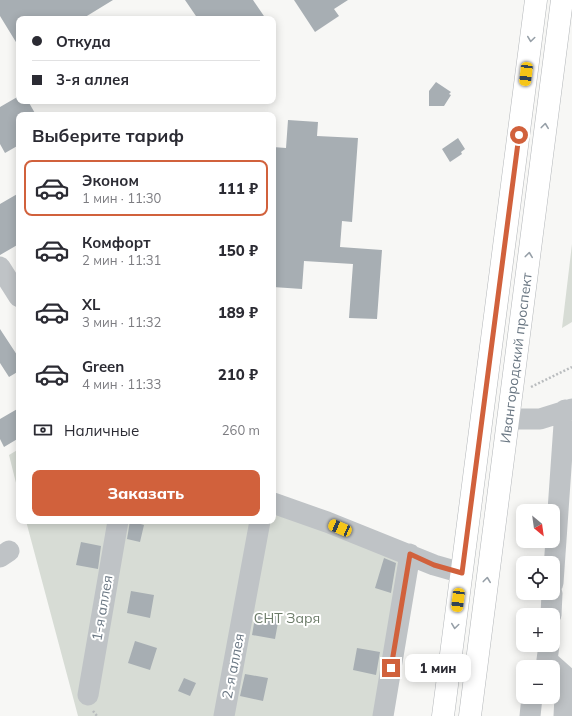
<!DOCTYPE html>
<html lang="ru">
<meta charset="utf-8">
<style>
:root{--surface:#fff;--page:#f2f2f3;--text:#2b2b33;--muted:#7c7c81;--line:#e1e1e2;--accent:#d1613c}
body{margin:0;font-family:Mulish,sans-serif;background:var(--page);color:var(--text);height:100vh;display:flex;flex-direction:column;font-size:15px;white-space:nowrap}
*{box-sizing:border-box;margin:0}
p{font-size:13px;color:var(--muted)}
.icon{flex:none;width:22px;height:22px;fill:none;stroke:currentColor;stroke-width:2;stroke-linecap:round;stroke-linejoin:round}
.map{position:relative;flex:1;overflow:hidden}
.panel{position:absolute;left:16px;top:112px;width:260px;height:412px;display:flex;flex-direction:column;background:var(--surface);border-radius:8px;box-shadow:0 2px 10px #0003}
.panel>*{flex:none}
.banner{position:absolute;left:16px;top:16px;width:260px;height:88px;border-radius:8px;box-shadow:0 2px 10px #0003;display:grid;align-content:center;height:88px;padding:0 16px;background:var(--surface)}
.needle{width:26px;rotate:151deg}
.buttons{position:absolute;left:516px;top:504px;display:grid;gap:8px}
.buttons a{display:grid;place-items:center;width:44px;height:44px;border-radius:8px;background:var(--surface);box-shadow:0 2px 10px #0003;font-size:20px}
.end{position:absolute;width:18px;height:18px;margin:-9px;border:5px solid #d1613c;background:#fff;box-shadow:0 0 0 2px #fff}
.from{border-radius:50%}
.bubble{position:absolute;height:28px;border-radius:8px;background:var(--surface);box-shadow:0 2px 10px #0003;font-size:13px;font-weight:800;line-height:28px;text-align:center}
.car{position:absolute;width:12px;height:24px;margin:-12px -6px;border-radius:5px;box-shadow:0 0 3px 1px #0007;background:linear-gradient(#f5c518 24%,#345 0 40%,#f5c518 0 76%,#345 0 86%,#f5c518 0)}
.banner b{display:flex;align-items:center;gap:14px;height:38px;font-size:15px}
.banner b+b{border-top:1px solid var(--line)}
.banner i{width:10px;height:10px;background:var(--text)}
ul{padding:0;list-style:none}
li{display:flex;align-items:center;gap:12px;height:56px;margin:0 8px 6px;padding:0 8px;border:2px solid transparent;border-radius:8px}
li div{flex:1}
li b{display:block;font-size:15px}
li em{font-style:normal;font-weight:800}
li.current{border-color:var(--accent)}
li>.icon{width:36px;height:36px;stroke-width:1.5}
h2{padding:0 16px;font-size:18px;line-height:48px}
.pay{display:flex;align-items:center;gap:10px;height:44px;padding:0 16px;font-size:15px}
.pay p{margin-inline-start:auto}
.button{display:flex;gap:8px;margin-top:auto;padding:8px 16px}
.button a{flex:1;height:46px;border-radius:8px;background:var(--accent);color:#fff;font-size:16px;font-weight:800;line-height:46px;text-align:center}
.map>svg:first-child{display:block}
</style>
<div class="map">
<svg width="572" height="716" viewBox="0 0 572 716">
<rect width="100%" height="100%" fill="#f7f7f5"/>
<path fill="#d7dcd5" d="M572,244v78l-10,6z
M19,449v46l-10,-40z
M273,511l143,50 -27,155h-311l-52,-195h247z"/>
<path fill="#a7aeb3" d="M0,0h113l-31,19h-63v28l-19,-31z
M185,0h68l13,19h-68z
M294,0h54l-14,9 5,7 -24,16z
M436,82l15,10 -2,2 2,1 -7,11h-15v-15z
M19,96v5h9l8,14h-17v30l-14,8 -5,-9v-37z
M288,120l30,2 -1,14 41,2 -6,84 -10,-1 -2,26 42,3 -5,69 -28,-1 4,-54 -49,-3 -2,28 -29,-2v-140l13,1z
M458,138l7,11 -4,3 1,2 -12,8 -8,-13z
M19,193v51l-19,11v-51z
M0,329l19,29v13l-10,6 -9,-14z
M19,408v30l-15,9 -4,-8v-20z
M130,521l14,4 -4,17 -13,-3z
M81,542l20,4 -3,23 -22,-4z
M384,558l12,5 -5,30 -16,-5z
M131,591l23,4 -4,23 -23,-5z
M256,612l23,5 -4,22 -23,-4z
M135,641l22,7 -7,22 -22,-7z
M357,648l23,4 -4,23 -23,-5z
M245,674l23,4 -5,23 -23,-5z
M184,678l12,5 -6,13 -12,-5z"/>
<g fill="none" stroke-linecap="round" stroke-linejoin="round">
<defs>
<g id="highway">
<path d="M443,716l93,-716"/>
<path id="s1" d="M470,716l92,-716"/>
</g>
</defs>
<use href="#highway" stroke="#b3b6b9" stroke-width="23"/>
<path stroke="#b9bcbe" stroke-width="2.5" stroke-dasharray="2 2" stroke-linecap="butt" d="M531,387l41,-20
M93,711l4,5"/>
<path stroke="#bfc3c6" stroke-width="21" d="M0,267l19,30
M508,419h32l32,-10
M273,503l54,19 107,43 28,8
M0,557l9,-6
M553,583l12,-173
M551,615l1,-22
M549,645l-2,15 19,17 -2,39
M88,695l30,-174
M224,716l36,-195
M383,716l27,-162
M530,716l2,-19"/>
<use href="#highway" stroke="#fff" stroke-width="22"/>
</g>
<defs><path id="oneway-chevron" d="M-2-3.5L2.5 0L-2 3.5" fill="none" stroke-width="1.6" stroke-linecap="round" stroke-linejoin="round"/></defs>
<g stroke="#97a0a8">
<use href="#oneway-chevron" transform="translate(531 39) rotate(98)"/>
<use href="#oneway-chevron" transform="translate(545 126) rotate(-83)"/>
<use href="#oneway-chevron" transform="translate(529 255) rotate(-83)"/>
<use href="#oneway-chevron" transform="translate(487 580) rotate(-83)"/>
<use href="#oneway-chevron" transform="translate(455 626) rotate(98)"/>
</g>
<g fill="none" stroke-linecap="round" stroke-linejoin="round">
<path stroke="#d1613c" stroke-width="5" d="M391,668l19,-114 24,11 28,8 57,-438"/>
</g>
<g text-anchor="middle" stroke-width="4" stroke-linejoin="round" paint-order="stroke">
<g font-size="14" fill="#6a7783" stroke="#fff">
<text dy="5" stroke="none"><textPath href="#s1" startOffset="361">Ивангородский проспект</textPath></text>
<text transform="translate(102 608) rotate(-80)" y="5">1-я аллея</text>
<text transform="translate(233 666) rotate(-79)" y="5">2-я аллея</text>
</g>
<g font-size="14" fill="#6b7b68" stroke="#fff">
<text x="287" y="623">СНТ Заря</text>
</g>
</g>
</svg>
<div class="buttons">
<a><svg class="needle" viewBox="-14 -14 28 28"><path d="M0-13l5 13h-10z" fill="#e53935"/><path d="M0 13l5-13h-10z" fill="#7c7c81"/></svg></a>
<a><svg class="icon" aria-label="locate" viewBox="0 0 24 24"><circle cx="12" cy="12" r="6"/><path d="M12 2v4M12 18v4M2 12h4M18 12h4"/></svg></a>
<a>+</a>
<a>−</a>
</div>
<i class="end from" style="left:519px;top:135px"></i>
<i class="end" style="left:391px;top:668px"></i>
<div class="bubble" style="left:405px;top:654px;width:66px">1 мин</div>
<i class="car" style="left:526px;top:74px;rotate:187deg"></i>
<i class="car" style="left:340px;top:528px;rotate:293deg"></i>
<i class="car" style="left:458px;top:600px;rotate:187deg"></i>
<div class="banner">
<b><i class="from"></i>Откуда</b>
<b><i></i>3-я аллея</b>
</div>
<section class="panel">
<h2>Выберите тариф</h2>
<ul>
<li class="current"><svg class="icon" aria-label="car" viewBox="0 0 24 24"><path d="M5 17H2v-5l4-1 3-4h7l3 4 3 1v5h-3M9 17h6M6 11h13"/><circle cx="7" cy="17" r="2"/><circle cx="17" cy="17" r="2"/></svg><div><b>Эконом</b><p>1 мин · 11:30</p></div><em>111 ₽</em></li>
<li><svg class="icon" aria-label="car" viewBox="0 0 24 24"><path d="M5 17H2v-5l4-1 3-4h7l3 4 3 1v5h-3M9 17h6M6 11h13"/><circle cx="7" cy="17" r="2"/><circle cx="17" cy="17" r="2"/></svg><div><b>Комфорт</b><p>2 мин · 11:31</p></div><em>150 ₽</em></li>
<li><svg class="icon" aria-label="car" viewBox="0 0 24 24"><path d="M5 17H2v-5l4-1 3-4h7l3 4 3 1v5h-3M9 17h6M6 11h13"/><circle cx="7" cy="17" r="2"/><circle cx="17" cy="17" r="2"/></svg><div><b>XL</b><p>3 мин · 11:32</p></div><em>189 ₽</em></li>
<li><svg class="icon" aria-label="car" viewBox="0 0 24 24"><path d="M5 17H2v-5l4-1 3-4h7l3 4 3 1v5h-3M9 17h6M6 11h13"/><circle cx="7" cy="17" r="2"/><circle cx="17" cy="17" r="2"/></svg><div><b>Green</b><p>4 мин · 11:33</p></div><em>210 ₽</em></li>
</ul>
<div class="pay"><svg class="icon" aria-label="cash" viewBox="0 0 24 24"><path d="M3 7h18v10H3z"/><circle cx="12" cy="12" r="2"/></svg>Наличные<p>260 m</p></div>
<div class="button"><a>Заказать</a></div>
</section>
</div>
